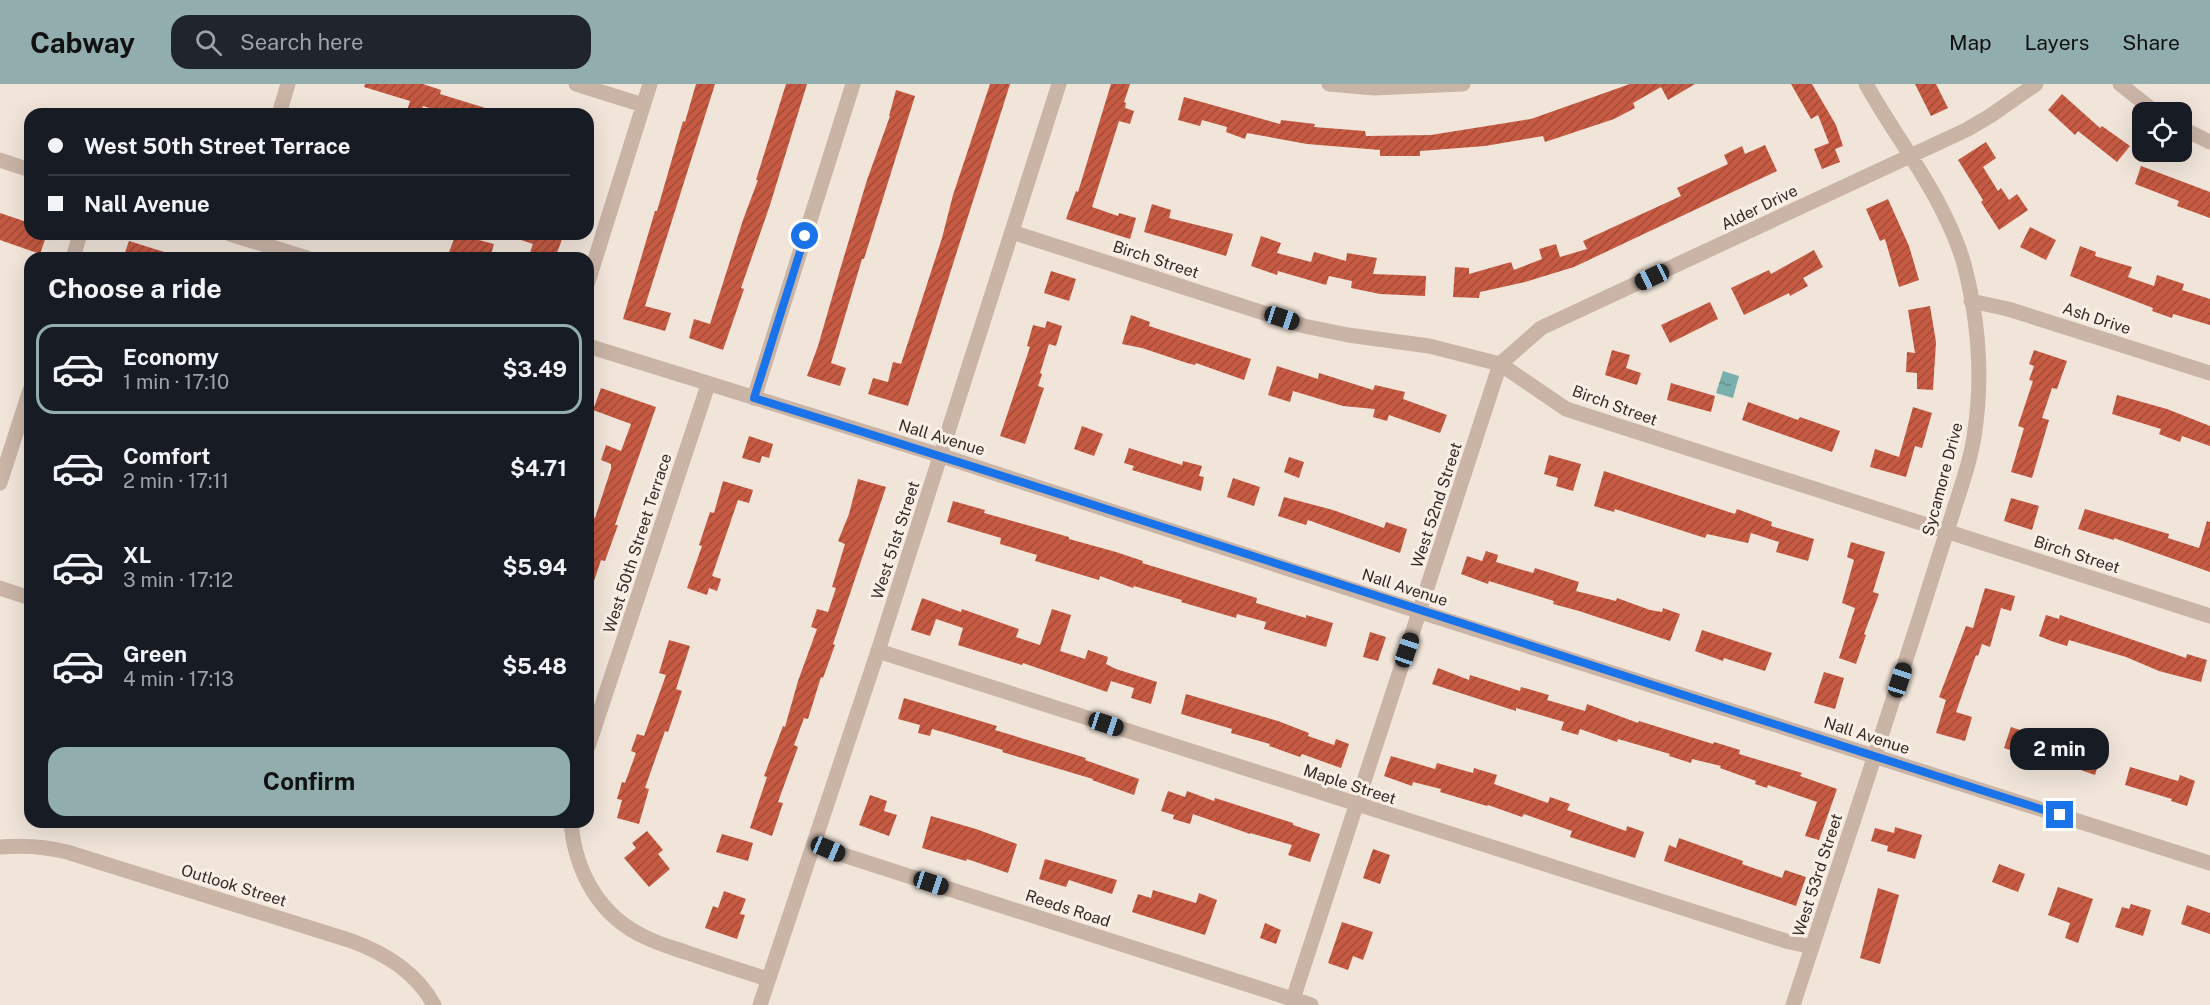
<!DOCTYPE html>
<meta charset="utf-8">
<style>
:root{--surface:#171b24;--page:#20242c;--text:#f1f3f6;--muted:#9ea1a6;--line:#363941;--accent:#91adae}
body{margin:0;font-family:"Public Sans",sans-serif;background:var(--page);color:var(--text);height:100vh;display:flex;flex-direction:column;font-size:22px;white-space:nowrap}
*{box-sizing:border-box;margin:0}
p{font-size:20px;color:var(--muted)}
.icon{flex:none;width:33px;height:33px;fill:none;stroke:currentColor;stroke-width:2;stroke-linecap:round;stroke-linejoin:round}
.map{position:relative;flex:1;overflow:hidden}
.details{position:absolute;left:24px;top:168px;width:570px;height:576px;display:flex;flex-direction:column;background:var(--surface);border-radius:18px;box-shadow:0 6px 24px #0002}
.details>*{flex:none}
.guide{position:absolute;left:24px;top:24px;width:570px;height:132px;border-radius:18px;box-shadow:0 6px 24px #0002;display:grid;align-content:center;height:132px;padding:0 24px;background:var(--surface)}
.buttons{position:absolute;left:2132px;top:18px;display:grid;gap:12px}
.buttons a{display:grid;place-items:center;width:60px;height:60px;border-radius:12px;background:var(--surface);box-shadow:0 6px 24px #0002;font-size:30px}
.end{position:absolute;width:27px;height:27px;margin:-14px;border:8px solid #1a73e8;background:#fff;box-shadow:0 0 0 3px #fff}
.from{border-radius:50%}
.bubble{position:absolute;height:42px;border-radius:18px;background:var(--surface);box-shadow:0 6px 24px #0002;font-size:20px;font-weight:700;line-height:42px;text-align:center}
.car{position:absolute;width:18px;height:36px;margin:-18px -9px;border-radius:8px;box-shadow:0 0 4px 2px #0007;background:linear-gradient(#222 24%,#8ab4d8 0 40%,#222 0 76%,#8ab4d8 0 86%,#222 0)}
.guide b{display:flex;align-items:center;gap:21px;height:57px;font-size:22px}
.guide b+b{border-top:2px solid var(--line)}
.guide i{width:15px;height:15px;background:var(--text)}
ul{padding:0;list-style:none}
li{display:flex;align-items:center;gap:18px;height:90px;margin:0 12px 9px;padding:0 12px;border:3px solid transparent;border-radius:18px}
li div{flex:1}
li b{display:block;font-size:22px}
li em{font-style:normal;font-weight:700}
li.active{border-color:var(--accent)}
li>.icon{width:54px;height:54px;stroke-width:1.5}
h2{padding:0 24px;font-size:27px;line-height:72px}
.cta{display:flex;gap:12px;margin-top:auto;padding:12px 24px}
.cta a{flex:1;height:69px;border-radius:18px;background:var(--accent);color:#111;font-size:24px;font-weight:700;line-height:69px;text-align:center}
header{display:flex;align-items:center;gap:36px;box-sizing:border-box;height:84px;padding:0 30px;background:var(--accent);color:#111}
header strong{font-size:28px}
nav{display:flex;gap:33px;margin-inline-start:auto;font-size:21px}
.search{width:420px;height:54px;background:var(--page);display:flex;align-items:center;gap:15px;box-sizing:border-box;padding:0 21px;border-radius:18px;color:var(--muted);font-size:22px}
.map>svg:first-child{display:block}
</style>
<header>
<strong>Cabway</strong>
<div class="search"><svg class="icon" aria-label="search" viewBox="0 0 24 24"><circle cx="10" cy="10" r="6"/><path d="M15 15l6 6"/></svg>Search here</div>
<nav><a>Map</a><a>Layers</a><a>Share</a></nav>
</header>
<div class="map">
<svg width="2210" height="921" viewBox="0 0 2210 921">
<defs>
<pattern id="water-ripples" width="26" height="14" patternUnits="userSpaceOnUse" patternTransform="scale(1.5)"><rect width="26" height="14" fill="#79afad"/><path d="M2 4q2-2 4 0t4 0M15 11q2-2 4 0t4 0" fill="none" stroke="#648f8d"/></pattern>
<pattern id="building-hatch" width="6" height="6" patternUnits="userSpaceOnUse" patternTransform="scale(1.5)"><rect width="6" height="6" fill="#c65a43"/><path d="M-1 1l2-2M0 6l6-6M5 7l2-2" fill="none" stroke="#a24b38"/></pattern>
</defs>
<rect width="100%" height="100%" fill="#f1e5da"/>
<path fill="url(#water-ripples)" d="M1723,287l16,5 -6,22 -17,-5z"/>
<path fill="url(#building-hatch)" d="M365,0h58l18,6 -1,4 55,17 -1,3h-45l-26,-8 -2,8h-15l4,-13 -46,-14z
M696,0h19l-70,222 26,7 -6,18 -42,-12 32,-108h2l26,-90 2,1z
M786,0h21l-37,121 -29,83 3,1 -21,61 -34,-12 5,-19 16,5 33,-104 15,-40h-2z
M990,0h20l-102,322 -40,-12 5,-16 15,4 5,-20 8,2 41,-126 11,-43z
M1111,0h19l-6,18 2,1 -1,5 9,3 -4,13 -11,-3 -27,86 26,9 1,-3 17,5 -6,21 -64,-20 10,-28 2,1z
M1630,0h65l-27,16 -7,-13 -28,16 2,5 -21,11 -69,23 -2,-6 -58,10 -65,5v5h-40v-6l-73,-6 -60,-11 -2,6 -19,-7 1,-5 -25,-7 -2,6 -22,-6 6,-23 96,27 1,-4 34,4 -1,3 51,4 1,5 65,-1 100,-16z
M1791,0h21l24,41 7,21 -8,3 5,13 -18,7 -8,-20 15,-6 -11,-28 -7,4z
M1915,0h21l12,24 -17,8z
M896,6l19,6 -51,163h-2l-31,104 15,5 -6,18 -33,-10 11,-30 22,-76 27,-90 23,-64h-1z
M2062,10l38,34 2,-2 28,20 -13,16 -39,-31 -3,4 -27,-25z
M1986,58l10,16 -13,9 15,24 3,-3 8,12 8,-6 11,16 -29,20 -18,-28 2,-2 -25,-40z
M1765,61l12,26 -203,96 -49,15 -45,10 -1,6 -26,-1 2,-30 14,1v6l42,-12 3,8 28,-11 -3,-10 17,-5 4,13 27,-8 -4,-8 98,-45 -4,-8 51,-24 -4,-9 18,-9 3,8z
M2141,82l69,26v26l-33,-12 2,-5 -44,-17z
M1888,115l21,47 10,34 -20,7 -14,-48 -5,2 -14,-32z
M1152,120l19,6 -2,8 64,16 -7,22 -82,-24z
M0,129l30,10v11h17l-7,20 -40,-14z
M2030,143l26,13 -10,20 -26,-13z
M456,150l38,10 -4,14h-22l-19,-6z
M509,150h55l-9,24h-27l5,-14 -24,-8z
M1261,152l20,7 -4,10 34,9 3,-10 32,9 1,-8 30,5 -4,16 53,2 -1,20 -45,-2 -29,-6 1,-7 -23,-5 -3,9 -48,-14 -1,4 -26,-9z
M129,157l45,14v3h-51z
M2080,162l16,6 -1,4 37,11 -4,10 26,9 3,-11 27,9 -2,6 28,9v26l-37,-11 -1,4 -20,-7 1,-3 -83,-32z
M1814,166l9,17 -20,11 5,8 -18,10 -1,-3 -45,22 -13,-27 38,-18 2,4z
M1051,187l25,8 -7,22 -25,-8z
M1710,218l8,17 -48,24 -9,-18z
M1930,222l6,36 -3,48 -16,-1v-16l-11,-1 1,-20 8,1 -7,-43z
M1131,231l19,7 -1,4 102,33 -7,21 -48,-17 -1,2 -8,-2 -45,-15 -20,-4z
M1047,237l15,5 -6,20 -7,-2 -9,29 2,1 -4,12 6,2 -19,56 -25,-8 30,-89 -3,-1 6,-21 12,3z
M1612,266l18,5 -4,13 15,5 -4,12 -32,-10z
M2034,266l33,11 -10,28 -5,-1 -10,30 7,2 -17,58 -21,-6 13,-44 -6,-2 15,-45 -4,-1 5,-14 -5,-2z
M1277,282l41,13 1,-6 54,17 2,-5 30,7 -2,7 44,16 -7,18 -51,-18 -2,6 -14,-4 2,-8 -32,-3 -50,-15 -3,11 -22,-7z
M1671,299l44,13 -4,16 -44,-12z
M601,304l55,19 -41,118h3l-13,36 -4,-1 -11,33 -2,-1v-77l7,3 16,-49v-5l-10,-4 5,-15 15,6 10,-27 -38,-14z
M2117,311l50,14 43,17v20l-28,-10 -2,6 -21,-8 2,-5 -49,-15z
M1748,318l50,18 2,-3 40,14 -8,21 -90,-32z
M1913,323l19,6 -10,35 -7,-2 -9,31 -36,-10 5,-18 24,8z
M1082,342l21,8 -9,22 -20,-7z
M749,352l24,8 -4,14 -7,-2 -2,7 -18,-5z
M1129,364l53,17 1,-4 19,5 -3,10 5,1 -3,14 -69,-21 2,-4 -10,-3z
M1549,371l32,9 -8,27 -17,-5 2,-8 -14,-4z
M1289,373l15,5 -5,16 -15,-6z
M1604,387l131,43 2,-5 35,13 -1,4 43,13 -6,22 -32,-9 3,-10 -28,-9 -3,10 -41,-9 -2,4 -90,-29 -1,3 -20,-6z
M1233,394l27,9 -6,19 -27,-9z
M858,395l28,8 -53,157 2,1 -12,33 -2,-1 -13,42 -4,-1 -10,27 4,2 -20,55 5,1 -11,33 -22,-8 17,-51 -3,-1 19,-50 2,1 13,-46 19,-52 -6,-2 6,-18 11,3 8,-24 -4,-1 13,-43 -7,-3 11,-27z
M723,397l30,9 -4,13 -11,-3 -26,76 9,3 -4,12 -8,-3 -2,7 -20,-7 15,-42 -3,-1 11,-33 4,1z
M1284,413l49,13 51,18 2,-6 21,7 -7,24 -92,-33 -2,5 -28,-9z
M2011,414l28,8 -7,24 -28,-9z
M953,417l32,9 -1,3 85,24v2l47,13 27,9 -1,2 115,35 -1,5 50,15v-3l27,8 -7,24 -62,-18 2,-7 -29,-8 -1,4 -55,-16 1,-2 -48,-14 -1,2 -33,-12 -1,4 -64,-19 2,-6 -37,-11 1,-6 -54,-16z
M2085,425l84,25 -1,4 31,10 8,-27 3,1v50l-96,-34v2l-36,-11z
M1851,458l34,10 -12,40 6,2 -15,40 2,1 -10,29 -17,-6 16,-50 -13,-5 12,-43 -7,-3z
M1486,467l12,4 -2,7 37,11 2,-5 44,14 -3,9 40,10 1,-3 33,12 12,2 1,-4 17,6 -10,27 -91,-30 -26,-7 1,-3 -65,-20 -1,3 -27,-10 6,-18 15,5z
M1985,504l30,8 -4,15 -10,-3 -11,39 -8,-3 -4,12 -2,-1 -20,57 16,5 -7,24 -29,-8 10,-33 -7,-3 27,-71 7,2z
M922,514l39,14 1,-3 57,20 -3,8 24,8 12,-36 19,6 -11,36 25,8 3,-9 20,7 -2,7 10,5 41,13 -6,22 -20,-6 3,-10 -23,-7 -4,11 -84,-29 -1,2 -64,-20 5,-17 -27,-9 -6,17 -19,-6z
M2046,531l13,4 1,-4 126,43 1,-4 20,6 -6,22 -42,-11 -33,-14 -57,-17 -2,6 -16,-5 -12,-5z
M1702,546l70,23 -7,18 -41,-13 -1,3 -28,-10z
M1370,548l16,5 -8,24 -15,-4z
M669,556l21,6 -14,43 6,2 -14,41 -3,-1 -20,57 4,1 -10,35 -22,-6 5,-18 -5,-1 5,-17 3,1 11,-30 -5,-2 6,-17 7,2 22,-61 -7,-2z
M1438,584l31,12 1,-5 50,16 1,-4 28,8 -2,5 38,11 2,-7 51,19 1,-2 74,23 1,-2 26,8 -1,4 63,19 -2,3 37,13 -18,51 -14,-4 12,-34 -49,-17 -1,3 -12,-4 1,-3 -36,-13 1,-2 -29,-7 -1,4 -22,-7 1,-2 -52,-15 -1,3 -37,-13 -2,6 -17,-5 3,-8 -48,-14v3l-84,-27z
M1824,588l20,6 -9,31 -21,-6z
M1186,610l92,27 31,12 -1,3 26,9 2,-6 13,5 -8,24 -39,-14 -2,3 -31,-11 1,-2 -39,-11 1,-4 -51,-15z
M904,614l93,28 -2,4 91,28 -1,2 54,19 -5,16 -42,-15 1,-1 -91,-27 1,-2 -53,-16 -18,-5 -2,7 -12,-3 2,-8 -22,-6z
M2011,643l63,21 3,-9 27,9 -9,27 -43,-15 -1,4 -47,-16z
M1391,672l44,13 2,-6 36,10 1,-5 23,7 -3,9 54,19 2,-6 20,7 -3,6 59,21 1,-5 17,6 -9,26 -65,-21 2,-6 -48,-17 -2,3 -34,-12 -1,1 -47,-14 1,-3 -28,-7 -1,4 -28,-10z
M2130,683l48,14 2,-6 15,6 -8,25 -16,-5 1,-2 -47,-14z
M1168,707l17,6 2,-6 27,10 1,-3 78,25v2l27,9 -10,28 -22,-7 4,-10 -42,-12v1l-57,-20 -3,10 -17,-5 1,-4 -13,-4z
M870,711l17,6 -3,10 13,4 -8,21 -30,-11z
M931,732l45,13 41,15 -9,29 -41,-14 -1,2 -44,-13z
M1895,743l27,8 -7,24 -28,-8 1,-5 -17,-5 4,-13 19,5z
M647,747l16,19 -5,4 12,15 -21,18 -25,-29 12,-10 -4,-5z
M722,750l31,9 -5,18 -32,-9z
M1679,754l64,23 -1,3 40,14 3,-8 21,7 -10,29 -132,-45 5,-16 7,3z
M1373,765l17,6 -10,29 -17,-6z
M1045,775l72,21 -5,14 -43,-14 -3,7 -27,-8z
M1999,780l26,10 -7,18 -26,-10z
M2058,803l35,12 -15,44 -13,-5 5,-15 -22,-8z
M1878,804l21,7 -19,69 -20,-6z
M1153,806l43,13 3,-10 18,7 -12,35 -73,-23 6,-18 13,4z
M724,807l22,8 -6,15 5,1 -8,24 -32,-11 8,-22 5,2z
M2131,820l20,6 -8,26 -28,-9 7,-20 7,2z
M2187,821l23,8v21l-29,-10z
M1342,838l31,10 -10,28 -10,-4 -5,14 -20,-7z
M1265,839l16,7 -5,14 -16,-6z"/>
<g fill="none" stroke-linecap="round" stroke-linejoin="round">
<path stroke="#c9b4a6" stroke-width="15" d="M576,0l67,21
M1329,0l45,4 89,-4
M2120,0l35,28
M279,30l9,-30
M2181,44l29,14
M1012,148l292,94 44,9 81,11 71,18 66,45 644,207
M73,174l7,-24
M588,198l62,-198
M1971,217l37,8 202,64
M754,314l99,-314
M0,399l30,-93
M0,504l30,10
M878,567l908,290 26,6
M588,663l120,-362
M571,738c4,49 28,94 74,115 13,7 29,11 43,16 27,9 53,18 80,26
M815,760l25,10 471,151
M0,763c24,-2 44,-1 67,5l285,89c34,13 64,31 82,64
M1293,915l207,-635 41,-36 425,-198 24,-14 46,-32
M1793,921c43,-131 86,-261 128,-392 11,-36 23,-72 34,-107 8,-25 17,-51 20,-76 8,-55 3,-112 -11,-166 -19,-66 -65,-121 -98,-180"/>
<path stroke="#c9b4a6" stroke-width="15" d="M0,76l30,10
M230,150l77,24
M588,262l354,110 479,156 789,251
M760,921l118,-354 181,-567"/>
</g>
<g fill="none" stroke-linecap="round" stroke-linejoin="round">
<path stroke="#1a73e8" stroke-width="8" d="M805,152l-51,162c437,135 870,280 1306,417"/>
</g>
<g text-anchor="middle" stroke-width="6" stroke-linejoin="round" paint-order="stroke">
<g font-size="16" fill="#352a27" stroke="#f9efe6">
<text transform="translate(1759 123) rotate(-26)" y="6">Alder Drive</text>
<text transform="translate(1156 175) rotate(18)" y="6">Birch Street</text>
<text transform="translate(2097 234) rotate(18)" y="6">Ash Drive</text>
<text transform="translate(1615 321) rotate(20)" y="6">Birch Street</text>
<text transform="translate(942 353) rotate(17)" y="6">Nall Avenue</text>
<text transform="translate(1942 395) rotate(-75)" y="6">Sycamore Drive</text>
<text transform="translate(1436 421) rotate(-72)" y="6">West 52nd Street</text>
<text transform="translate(895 456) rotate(-72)" y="6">West 51st Street</text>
<text transform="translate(637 459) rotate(-72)" y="6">West 50th Street Terrace</text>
<text transform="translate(2077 470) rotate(18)" y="6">Birch Street</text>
<text transform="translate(1405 503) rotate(18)" y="6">Nall Avenue</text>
<text transform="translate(1867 651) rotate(18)" y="6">Nall Avenue</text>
<text transform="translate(1350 700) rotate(18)" y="6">Maple Street</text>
<text transform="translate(1817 791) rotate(-72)" y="6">West 53rd Street</text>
<text transform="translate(234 801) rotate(17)" y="6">Outlook Street</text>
<text transform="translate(1068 824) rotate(18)" y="6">Reeds Road</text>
</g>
</g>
</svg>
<div class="buttons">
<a><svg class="icon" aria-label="locate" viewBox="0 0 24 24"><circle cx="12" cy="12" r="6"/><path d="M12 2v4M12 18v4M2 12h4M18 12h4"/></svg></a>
</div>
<i class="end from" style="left:805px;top:152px"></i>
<i class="end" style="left:2060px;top:731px"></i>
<div class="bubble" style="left:2010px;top:644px;width:99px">2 min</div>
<i class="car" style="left:1652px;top:193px;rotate:245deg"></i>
<i class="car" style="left:1282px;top:234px;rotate:108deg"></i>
<i class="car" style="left:1407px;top:566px;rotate:19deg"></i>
<i class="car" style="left:1900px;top:596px;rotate:18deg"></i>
<i class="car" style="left:1106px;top:640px;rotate:108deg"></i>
<i class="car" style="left:828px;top:765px;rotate:113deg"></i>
<i class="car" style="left:931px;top:799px;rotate:108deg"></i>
<div class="guide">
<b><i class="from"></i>West 50th Street Terrace</b>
<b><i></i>Nall Avenue</b>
</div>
<section class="details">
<h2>Choose a ride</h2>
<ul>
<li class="active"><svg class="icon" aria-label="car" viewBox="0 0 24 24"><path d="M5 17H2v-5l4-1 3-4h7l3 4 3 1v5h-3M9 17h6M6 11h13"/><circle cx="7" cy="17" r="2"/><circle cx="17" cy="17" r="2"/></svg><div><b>Economy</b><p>1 min · 17:10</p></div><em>$3.49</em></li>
<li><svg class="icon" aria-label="car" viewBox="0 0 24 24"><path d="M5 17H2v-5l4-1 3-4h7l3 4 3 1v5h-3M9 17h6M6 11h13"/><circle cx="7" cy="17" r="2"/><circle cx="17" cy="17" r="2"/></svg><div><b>Comfort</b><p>2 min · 17:11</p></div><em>$4.71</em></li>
<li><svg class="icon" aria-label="car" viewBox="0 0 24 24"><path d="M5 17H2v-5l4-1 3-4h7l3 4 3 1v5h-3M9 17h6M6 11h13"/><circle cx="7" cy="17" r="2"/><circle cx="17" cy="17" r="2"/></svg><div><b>XL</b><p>3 min · 17:12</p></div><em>$5.94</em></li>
<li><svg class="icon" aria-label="car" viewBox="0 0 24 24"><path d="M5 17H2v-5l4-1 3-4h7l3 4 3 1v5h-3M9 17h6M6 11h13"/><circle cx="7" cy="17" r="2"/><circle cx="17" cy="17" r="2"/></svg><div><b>Green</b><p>4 min · 17:13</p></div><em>$5.48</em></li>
</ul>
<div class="cta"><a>Confirm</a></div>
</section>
</div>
